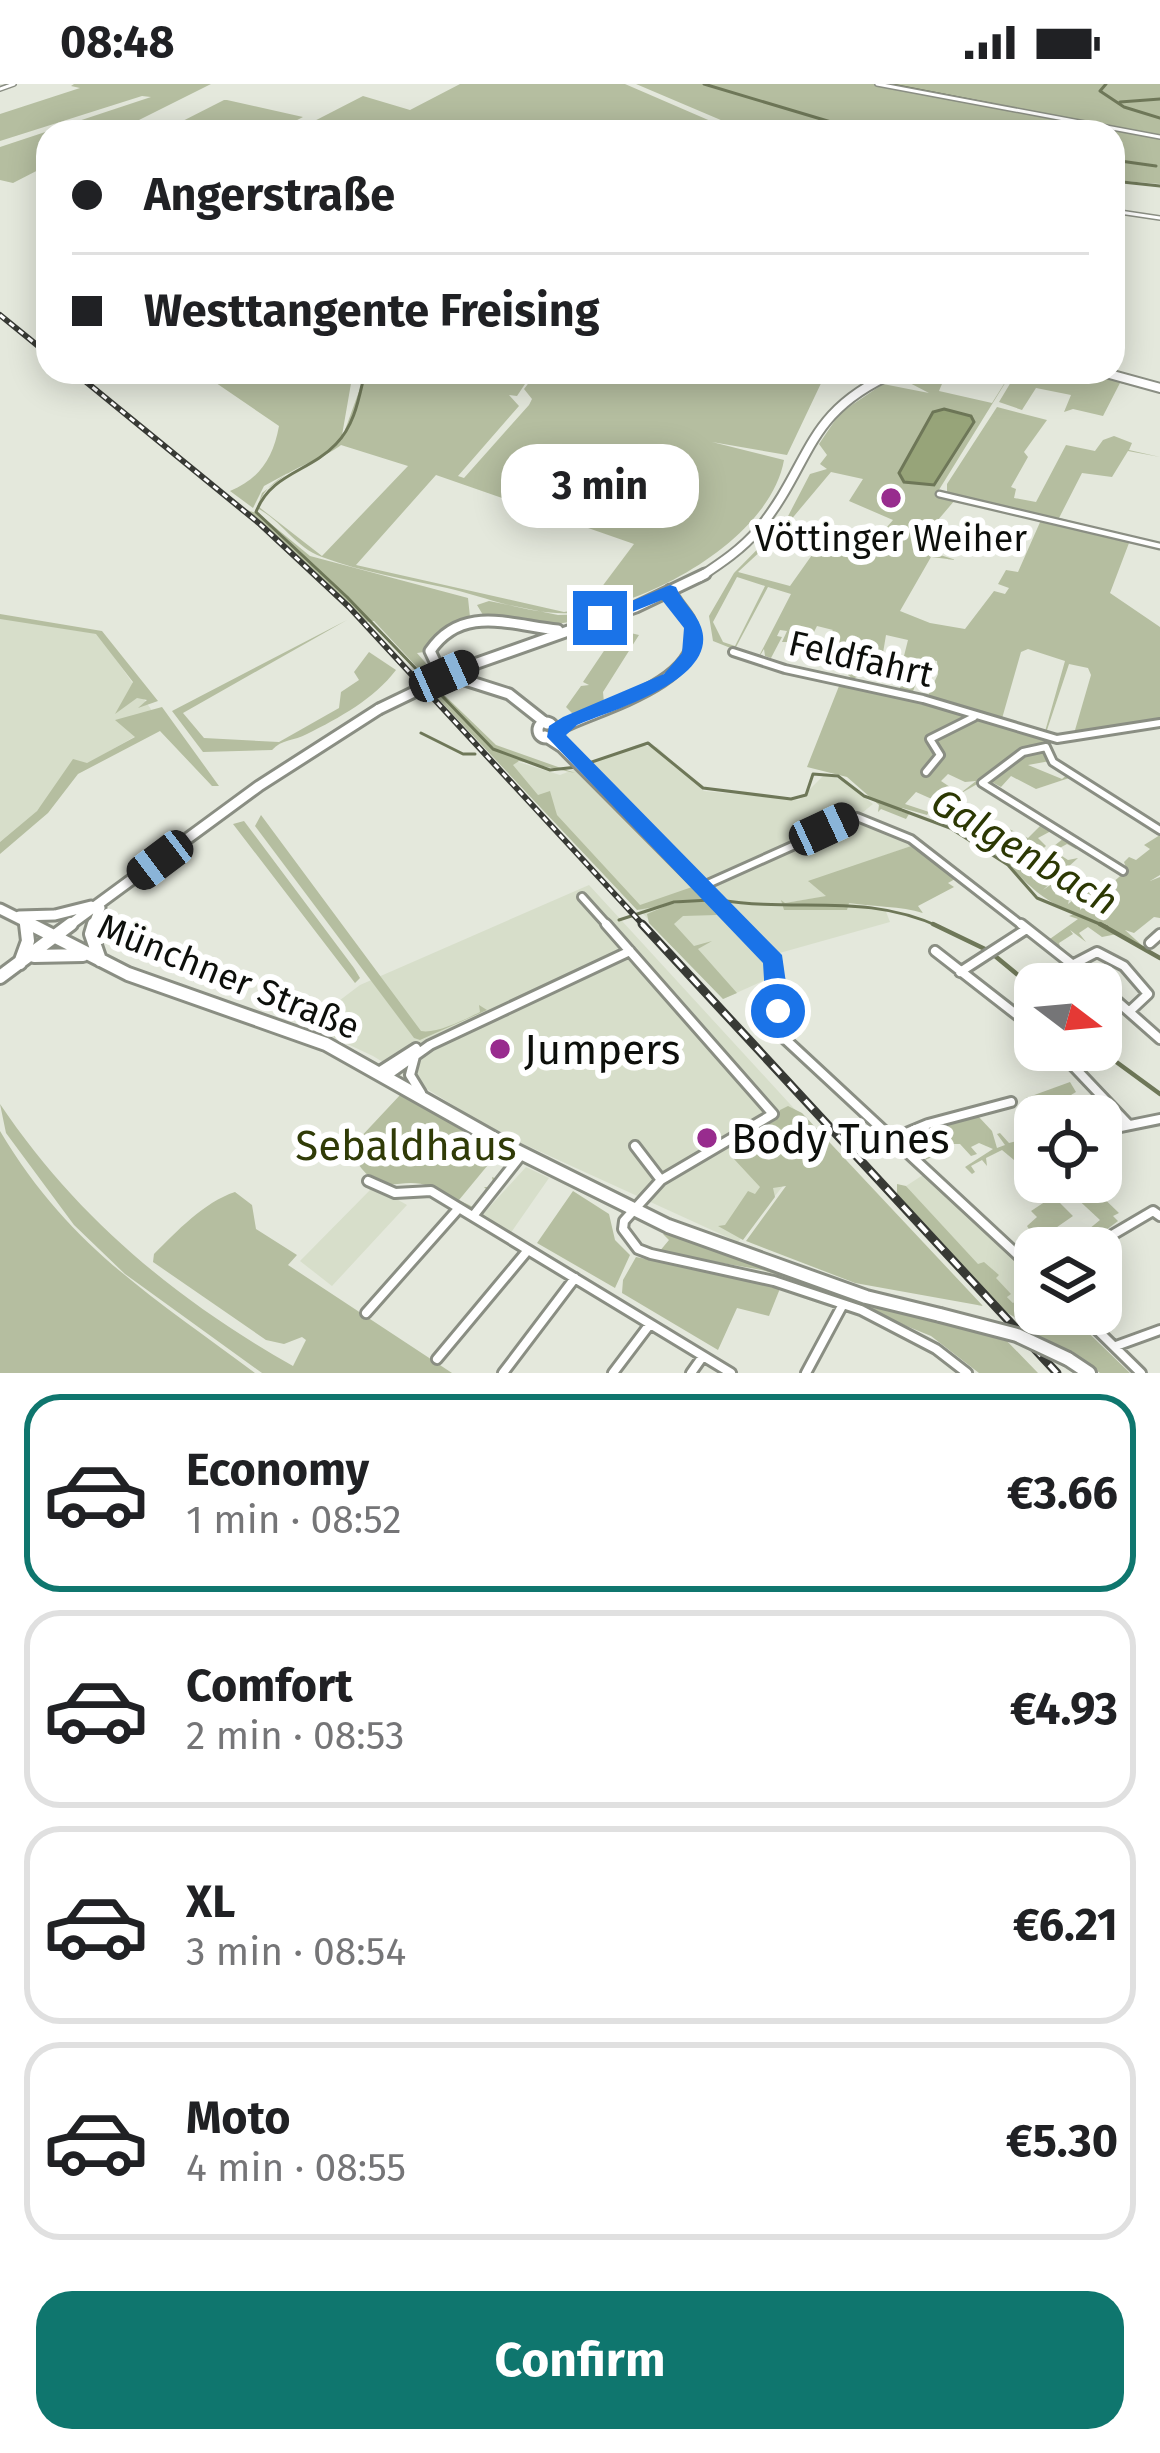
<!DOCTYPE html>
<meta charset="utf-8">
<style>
:root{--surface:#fff;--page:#f6f6f6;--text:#202124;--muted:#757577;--line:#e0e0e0;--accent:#0f766e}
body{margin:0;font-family:"Fira Sans",sans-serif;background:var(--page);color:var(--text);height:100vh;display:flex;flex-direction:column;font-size:45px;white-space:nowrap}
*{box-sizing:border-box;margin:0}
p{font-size:39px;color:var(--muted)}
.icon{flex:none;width:66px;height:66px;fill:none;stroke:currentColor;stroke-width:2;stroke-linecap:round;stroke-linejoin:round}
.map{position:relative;height:1289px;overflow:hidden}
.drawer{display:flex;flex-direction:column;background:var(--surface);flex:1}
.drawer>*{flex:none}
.guide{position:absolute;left:36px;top:36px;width:1089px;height:264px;border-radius:36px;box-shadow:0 6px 30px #0003;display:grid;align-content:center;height:264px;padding:0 36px;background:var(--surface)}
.needle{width:78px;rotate:106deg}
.fabs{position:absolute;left:1014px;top:879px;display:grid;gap:24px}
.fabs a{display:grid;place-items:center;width:108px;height:108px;border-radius:24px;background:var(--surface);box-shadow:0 6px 30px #0003;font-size:60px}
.end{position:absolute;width:54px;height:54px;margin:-27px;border:15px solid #1a73e8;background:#fff;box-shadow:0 0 0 6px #fff}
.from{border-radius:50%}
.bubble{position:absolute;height:84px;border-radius:36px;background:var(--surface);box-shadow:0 6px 30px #0003;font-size:39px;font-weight:700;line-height:84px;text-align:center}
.car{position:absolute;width:36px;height:72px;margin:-36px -18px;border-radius:15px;box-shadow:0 0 9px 3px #0007;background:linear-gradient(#222 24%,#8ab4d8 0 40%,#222 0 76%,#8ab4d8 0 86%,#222 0)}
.guide b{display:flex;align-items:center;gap:42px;height:114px;font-size:45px}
.guide b+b{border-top:3px solid var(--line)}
.guide i{width:30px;height:30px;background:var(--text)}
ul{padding:21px 0 0;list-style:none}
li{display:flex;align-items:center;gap:36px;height:198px;margin:0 24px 18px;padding:0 12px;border:6px solid var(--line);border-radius:36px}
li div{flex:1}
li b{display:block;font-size:45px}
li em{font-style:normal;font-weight:700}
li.current{border-color:var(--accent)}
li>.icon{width:108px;height:108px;stroke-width:1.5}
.primary-button{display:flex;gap:24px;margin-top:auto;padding:24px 36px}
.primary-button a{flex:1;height:138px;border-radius:36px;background:var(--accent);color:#fff;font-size:48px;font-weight:700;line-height:138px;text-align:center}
.status{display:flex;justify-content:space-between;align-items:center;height:84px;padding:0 60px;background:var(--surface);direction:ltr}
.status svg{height:33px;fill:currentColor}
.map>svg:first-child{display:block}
</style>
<div class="status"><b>08:48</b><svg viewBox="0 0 49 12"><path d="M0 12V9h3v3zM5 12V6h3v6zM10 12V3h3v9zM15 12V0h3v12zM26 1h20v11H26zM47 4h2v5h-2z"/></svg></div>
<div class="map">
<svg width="1160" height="1289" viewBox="0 0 1160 1289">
<rect width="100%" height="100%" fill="#e4e8dc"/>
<path fill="#d7deca" d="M0,534l98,16 62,88 -89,51 -36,40 -35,29z
M637,661l20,2 47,44 95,9 27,-27 19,9 28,22 -16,13 57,28 -105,37 19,14 -43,7v7l64,-7 36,6 5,13 -114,32 7,18 -60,27 -230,-245 67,21z
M589,801l255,278 -57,18 -49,61 -241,-110 -124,-76 -66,-31 53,-40z
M526,1083l23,11 -39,56 -28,-19z
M923,1091l112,105v30l-18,-10 -4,3 -107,-117z
M374,1102l33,19 -75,81 -32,-25z"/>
<path fill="#b5bea0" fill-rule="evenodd" d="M74,0h137l-96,48h-67v33l-35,18 -13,-3v-33l151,-50 -9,-1 -142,45v-27l80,-26 -9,-2z
M460,0h165l111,48h-443l70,-36 47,14z
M636,0h239l285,54v46l-47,-4v-48h-364z
M886,0h274v52z
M224,16h3l76,17 -29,15h-113z
M200,288h153l-12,69 25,-69h167l-16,24 -8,-1 10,11 -61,70 6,2 65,-73 3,-6 -8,-10 13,-17h279l8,5 -37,78 -75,-13 72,18c-14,79 -137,146 -212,153 -40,3 -87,-16 -125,-25 -41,-9 -85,-16 -125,-31 -26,-9 -41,-37 -65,-49l5,-15 26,-20 -24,13 -11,22 -23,-17c29,-12 43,-32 49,-65zM341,361l67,21 -86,90 -63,-49c4,-32 59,-44 82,-62zM436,391l198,69 -48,64 -22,4 -208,-47z
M920,288h92l-75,121 10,3v-12l50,-77 50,13 -23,32 4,5 -17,30 5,2 -2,9 22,4 30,-57 29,6 8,-11 11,-4 18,7 -3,7 31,7 -32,-6 -16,26 -30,-4 -23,45 101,25v4l-31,-4 -19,50 50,34v95l-88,16 -28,-3 21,-74 -37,-12 -7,3 -20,70 -74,-24 11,-24 -1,-13 -12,-2 -13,35 -13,-4 13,-31 -8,-3 4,-16 -22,-5 -3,18 -20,5 9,11 -19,10 -5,-4 10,-25 -27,-10 -4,-3 6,-7 -16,-4 -8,16h-27l5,-11 -7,-1 -3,6 5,1 -11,21 -6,-2 -1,-7 -6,10 -45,-18 -4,-25 25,-43 52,-53 24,-46 17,-5 -7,-5 7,-9 -8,-11 21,-31 43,-29 46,9 -27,-14zM947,288l62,4 -17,27 -53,-12zM831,388l32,7 -14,22 44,19 -18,21 -46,-10 -39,55 -52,-14 41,-38zM955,416l86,20 -23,52 -12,-2 -8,14 11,4 -4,6 -11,-3 -29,38 -35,-6 -30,-12 31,-54 25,3 -41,-13zM737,493l28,9 -30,60 -12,-4 -10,-20zM768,503l23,7 -33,64 -23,-9zM1069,580l19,4 3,7 -18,62 -27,-4z
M1017,288h77l48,16 -22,-5 -17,33 -30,-7 -9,3 7,-17 -35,-7 -14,22 -23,-8z
M247,426l12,4 51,42 158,42 2,19 -32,14 -14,21 -7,1 20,23 -8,4 -55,-59 -8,1z
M489,517l69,14 40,-1c-55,19 -62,6 -115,1l-6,-10z
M0,530l102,17 56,70 -20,7 9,-8 -10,-2 -22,16 18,-32 -37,-48 -96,-15z
M347,536l-164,93 21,25 75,4 60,-34 2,-16 18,-12 -5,-8 15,-20 27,18c-22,29 -57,48 -89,64 -13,7 -25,5 -35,16l-69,2 -31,-41z
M618,546l21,5 -36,57 1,11 -31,11 -7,-7 15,-21 8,-1 -6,-3z
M841,597l203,56 6,24 -22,4 34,14 6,-5 4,3 -36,12 -25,-13 -10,11 -15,-8 -28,16 18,-14 -11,1 -17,-8 -7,7 12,8 -6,9 -9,-3 -4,5 -18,-8 -11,12 24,8 -2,3 -25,-7 -2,3 9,3 -3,5 -25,-10 -3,3 1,-7 -32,-28 -40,-10z
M435,602l61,59 79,28 -56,-12 -6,4 25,30 12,-4 7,24 83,90 52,-18 11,12 -66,11 -208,-221z
M162,623l57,79h-7l-52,-55 -82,43 -30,39 -48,41v-12l37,-31 36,-52 14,4 48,-26 -20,-17z
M954,713l6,7 -4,5 16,8 -9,9 10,-3 16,14 18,-9 21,10 13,-13 10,6 -13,7 8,8 -10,9 -10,-6 -18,5 -2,5 23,7 35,-28 15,8 -3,3 -9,-5 -13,7 14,9 10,-2 -35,32 19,-13 5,12 -11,-3 -1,8 14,6 -1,4 4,-3 8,4v5l13,-11 -9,-7 7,-6 11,6 25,-22 -3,-8 5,-5 7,3 14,-11 -6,-4 16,-10v40l-10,6 10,-4v41l-6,-1 -20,16 -9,-3 21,19 -29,-15 -15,3 -14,-10 -9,6 7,9 -16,-12 3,4 -14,9 2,7 -14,-9 31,-22 -9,-3 7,-3c-49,-17 -52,-42 -92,-65l2,-5 -55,-26 3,-6 9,4z
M261,731l160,216c15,3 43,-11 59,-19l-1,-7 8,5 -67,30 -6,-2 -159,-212z
M244,737l110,147 6,10 -5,5 -122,-159z
M914,761l41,34 -7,4 6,4 -36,19 5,7c-22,-7 -49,-6 -74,-10l-2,7h-63l-3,-10 4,3 41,-7 -18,-15z
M705,817l12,14 -34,1 -9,8 20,22 18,-5 -14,8 39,44 -14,6 -74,-76 -2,-9 26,-11z
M1070,998l6,10 -10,6 16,-1 15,19h-47l-14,-7 -11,10 9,8 -20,-14 6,2 13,-10 -7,-7z
M401,1010l112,66 -18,22h-2l-1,-5 5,2 14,-18 -14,-7 -38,46 14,7 14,-17 -3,-3h5l1,2 -15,19c-16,-2 -29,-14 -44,-21 -34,-14 -47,17 -77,-29l3,-17z
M0,1020c76,113 176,196 293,262l13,-26 -4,-3 -18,7 -18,-4 -113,-78 1,-8c22,-22 50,-52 81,-62l17,13 4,24 41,26 -9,10 164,108h-190l-137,-99 -51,-49 -68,-92z
M788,1022l14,7 181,193 -128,-23 -109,-42 40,-55 -13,2 2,9 -32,43 -25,-14 7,-1 23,-34 7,3 5,-7 -26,-28 -3,-13 45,-26 4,-10z
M978,1032l14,15 5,17 8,-3 -8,-11 3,-1 9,10 16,-4 3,4 -14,5 5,9 -5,3 -12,-10 -16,8 1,8 -5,-6 -11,6 4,6 -3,2 -7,-7 28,-18 -14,-6 -8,4 6,7 -6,2 -11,-12h-9l-1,5 -27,12 12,-12 -8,-7 -9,7 5,5 -4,2 -15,-15 30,-16 8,1 -2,-4z
M0,1047c69,116 151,164 255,242h-255z
M1075,1098h17l-2,3 29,28 -6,3 5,5 -21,16 -8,-8 11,-9 -28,-26 -12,9 13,13 -36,25 -10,-15 10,-9 -6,-6z
M897,1100l9,2 72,78 6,-2 15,13 -3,3 15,16 -4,3 6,6 4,-3 18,14h34l61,59h-30l-30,-22 -41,-20 18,-1 -4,-9 -27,-3 -17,-10 -102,-114z
M573,1107l36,23 6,26 15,15 -15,33 -78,-45z
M667,1147l209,75 127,31 35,36h-59l-48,-37 -130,-53 -39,-13 -103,-18 10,-12 -6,-6z
M636,1173l145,29 -12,30 -32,-8 -19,42 -96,-57 1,-13z"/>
<path fill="#97a479" stroke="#6e7758" stroke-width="3" d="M944,325l27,7 3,6 -40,63 -30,-3 -5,-9 34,-61z"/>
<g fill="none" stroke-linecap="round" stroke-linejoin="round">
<path stroke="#6e7758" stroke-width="3" d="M704,0l127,38 69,10
M1106,0l-6,7 24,16 36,11
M893,1l102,20
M1120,18l40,-3
M1113,76l43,6
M1113,97l47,5
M365,288c-6,25 -10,53 -29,72 -26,28 -65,29 -80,68l91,85 146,152 57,21 27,-3
M421,649l42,21h12
M586,680l62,-21 55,45 88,11 15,-4 7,-21 25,2 26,20 86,32 58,37 29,33 70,29
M720,816c79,13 144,-8 220,27
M619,836l55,-18 36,-2"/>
<path stroke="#6e7758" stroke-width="4.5" d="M933,840l54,26
M1100,840l60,34
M995,872l40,33
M1100,966l60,44"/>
<defs>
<path id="street-far3" d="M877,0l283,53
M0,5l14,-5
M1113,127l47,7"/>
<path id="street-far2" d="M939,410l221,52"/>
<path id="street-far1" d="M733,568l52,17 138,30 134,40 103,-16
M1046,663l-23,5 -41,31 141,88
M1046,663l7,15 107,68
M926,688l14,-17 -10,-16 44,-22
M582,813l27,30
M740,843l-39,-40 156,-70 54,22 113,88"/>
<path id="street" d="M606,840l167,190 -112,66 -37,41 -1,8 15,20 13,5 123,27 87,29 75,39 31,24
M737,840l39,40 2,62 6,12 251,233
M1021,840l76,60
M1150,859l10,-9
M935,867l100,78
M1072,881l25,-13 27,14 24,28 -17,16
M960,888l65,-42
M1101,903l59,52
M1058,966l71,75
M415,972l-5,19 11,18
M380,987l36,-23
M388,991l42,-30 200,-94
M1101,1047l59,-12
M892,1055l36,-15 83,-22
M635,1062l26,34
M368,1097l27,12 36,-2 300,182
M473,1132l49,-62
M1090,1164l63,-37 7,5
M366,1229l93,-105
M1081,1230l60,59
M1116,1262l44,-16
M437,1275l91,-109
M503,1289l72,-95
M613,1289l37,-49
M691,1289l12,-17
M806,1289l36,-67"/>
<path id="secondary-far2" d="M1102,288l58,16
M700,493c21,-14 42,-28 58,-47 56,-69 45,-117 138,-158"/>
<path id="secondary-far1" d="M466,583l170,-60 69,-33
M538 646a8 8 0 1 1 16 0a8 8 0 1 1-16 0Z
M547,640l-38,-30 -69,-22 -10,-21c32,-47 80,-26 128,-21
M556,646c37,-20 144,-45 137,-99 -2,-16 -18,-26 -23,-41
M545,652l17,11 139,140
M0,825l36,18
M19,832l36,-1 36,-9
M26,838l1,5
M67,843l192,-141 120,-77
M93,843l7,-19"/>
<path id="secondary" d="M30,840l98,50 198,70 183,103 159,79 198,71 74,18
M94,840l-3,10 9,26
M34,872l49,-1
M20,879l8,-22 -2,-17
M0,893l71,-53
M1068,1275l21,14"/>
</defs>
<use href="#street-far3" stroke="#8a8e83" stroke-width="6"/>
<use href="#street-far2" stroke="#8a8e83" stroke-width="9"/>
<use href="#street-far1" stroke="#8a8e83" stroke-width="12"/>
<use href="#street" stroke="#8a8e83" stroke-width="14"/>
<use href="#secondary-far2" stroke="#8a8e83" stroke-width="12"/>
<use href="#secondary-far1" stroke="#8a8e83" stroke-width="15"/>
<use href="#secondary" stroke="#8a8e83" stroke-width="18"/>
<use href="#street-far3" stroke="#fff" stroke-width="3"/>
<use href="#street-far2" stroke="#fff" stroke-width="4.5"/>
<use href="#street-far1" stroke="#fff" stroke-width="6"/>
<use href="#street" stroke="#fff" stroke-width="8"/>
<use href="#secondary-far2" stroke="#fff" stroke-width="8"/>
<use href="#secondary-far1" stroke="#fff" stroke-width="9"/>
<use href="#secondary" stroke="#fff" stroke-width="12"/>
<defs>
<path id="rail-far1" d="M0,231l48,39
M74,288l186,152 89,83 296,320"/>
<path id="rail" d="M642,840l415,449"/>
</defs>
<use href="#rail-far1" stroke="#383a35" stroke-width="6"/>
<use href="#rail" stroke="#383a35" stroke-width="9"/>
<use href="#rail-far1" stroke="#fff" stroke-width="3" stroke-dasharray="6" stroke-linecap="butt"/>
<use href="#rail" stroke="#fff" stroke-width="4.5" stroke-dasharray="12" stroke-linecap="butt"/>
<defs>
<path id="secondary-bridge-far1" d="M379,625l87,-42"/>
<path id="secondary-bridge" d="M940,1231l77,20 51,24"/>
</defs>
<use href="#secondary-bridge-far1" stroke="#8a8e83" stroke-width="15" stroke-linecap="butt"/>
<use href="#secondary-bridge" stroke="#8a8e83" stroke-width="18" stroke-linecap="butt"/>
<use href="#secondary-bridge-far1" stroke="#fff" stroke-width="9"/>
<use href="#secondary-bridge" stroke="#fff" stroke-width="12"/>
</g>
<path fill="#1a73e8" d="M670,501l6,2c5,14 20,25 25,40 19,53 -89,83 -124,98l-11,10 216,220 8,56 -12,9 -12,-9 -3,-48 -216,-226 2,-11 14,-9 101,-43 18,-21 2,-25 -22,-28 -55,22 -16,-4z"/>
<g fill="#982c8e" stroke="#fff" stroke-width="4.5">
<circle cx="891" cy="414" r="12"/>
<circle cx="500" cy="965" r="12"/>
<circle cx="707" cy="1054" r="12"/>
</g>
<g text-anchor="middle" stroke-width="12" stroke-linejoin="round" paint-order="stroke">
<g font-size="36" fill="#0d0f0b" stroke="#fff">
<text x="891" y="467">Vöttinger Weiher</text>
</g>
<g font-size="36" fill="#0d0f0b" stroke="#fff">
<text transform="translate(861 574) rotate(13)" y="13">Feldfahrt</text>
<text transform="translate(229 892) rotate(22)" y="13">Münchner Straße</text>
</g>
<g font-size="39" font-style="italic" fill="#2c3803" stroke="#fff">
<text transform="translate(1025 767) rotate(31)" y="14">Galgenbach</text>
</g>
<g font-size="42" fill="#0d0f0b" stroke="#fff" text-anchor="start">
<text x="524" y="980">Jumpers</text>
<text x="731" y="1069">Body Tunes</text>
</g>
<g font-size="42" fill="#303b07" stroke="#fff">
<text x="406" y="1076">Sebaldhaus</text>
</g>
</g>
</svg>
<div class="fabs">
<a><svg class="needle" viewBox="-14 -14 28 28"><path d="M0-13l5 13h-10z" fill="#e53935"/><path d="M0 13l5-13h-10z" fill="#757577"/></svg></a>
<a><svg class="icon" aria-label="locate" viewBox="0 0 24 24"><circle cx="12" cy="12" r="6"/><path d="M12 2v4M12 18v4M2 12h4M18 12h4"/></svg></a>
<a><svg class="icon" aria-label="layers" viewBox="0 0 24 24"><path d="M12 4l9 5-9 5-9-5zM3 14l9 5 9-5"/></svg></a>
</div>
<i class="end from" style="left:778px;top:927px"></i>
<i class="end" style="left:600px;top:534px"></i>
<div class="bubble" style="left:501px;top:360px;width:198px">3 min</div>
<i class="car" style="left:444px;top:592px;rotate:66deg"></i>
<i class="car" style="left:824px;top:745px;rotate:65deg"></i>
<i class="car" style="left:160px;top:776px;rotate:233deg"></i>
<div class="guide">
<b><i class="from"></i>Angerstraße</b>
<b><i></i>Westtangente Freising</b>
</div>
</div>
<section class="drawer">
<ul>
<li class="current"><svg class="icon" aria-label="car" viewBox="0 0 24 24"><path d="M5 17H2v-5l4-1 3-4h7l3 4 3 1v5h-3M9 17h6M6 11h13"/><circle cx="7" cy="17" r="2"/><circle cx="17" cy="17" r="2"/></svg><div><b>Economy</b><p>1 min · 08:52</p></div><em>€3.66</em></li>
<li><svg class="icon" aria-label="car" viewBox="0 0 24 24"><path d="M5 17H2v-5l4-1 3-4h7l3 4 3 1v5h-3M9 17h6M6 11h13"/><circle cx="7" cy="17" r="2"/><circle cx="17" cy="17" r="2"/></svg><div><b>Comfort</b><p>2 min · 08:53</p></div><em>€4.93</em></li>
<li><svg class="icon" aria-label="car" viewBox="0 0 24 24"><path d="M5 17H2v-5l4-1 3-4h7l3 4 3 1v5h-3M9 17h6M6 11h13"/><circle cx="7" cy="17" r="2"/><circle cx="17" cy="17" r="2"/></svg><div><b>XL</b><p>3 min · 08:54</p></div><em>€6.21</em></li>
<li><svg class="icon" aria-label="car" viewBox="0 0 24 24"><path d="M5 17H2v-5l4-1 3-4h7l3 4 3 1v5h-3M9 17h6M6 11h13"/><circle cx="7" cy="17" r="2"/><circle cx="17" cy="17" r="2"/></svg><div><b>Moto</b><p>4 min · 08:55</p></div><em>€5.30</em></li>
</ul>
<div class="primary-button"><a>Confirm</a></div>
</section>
